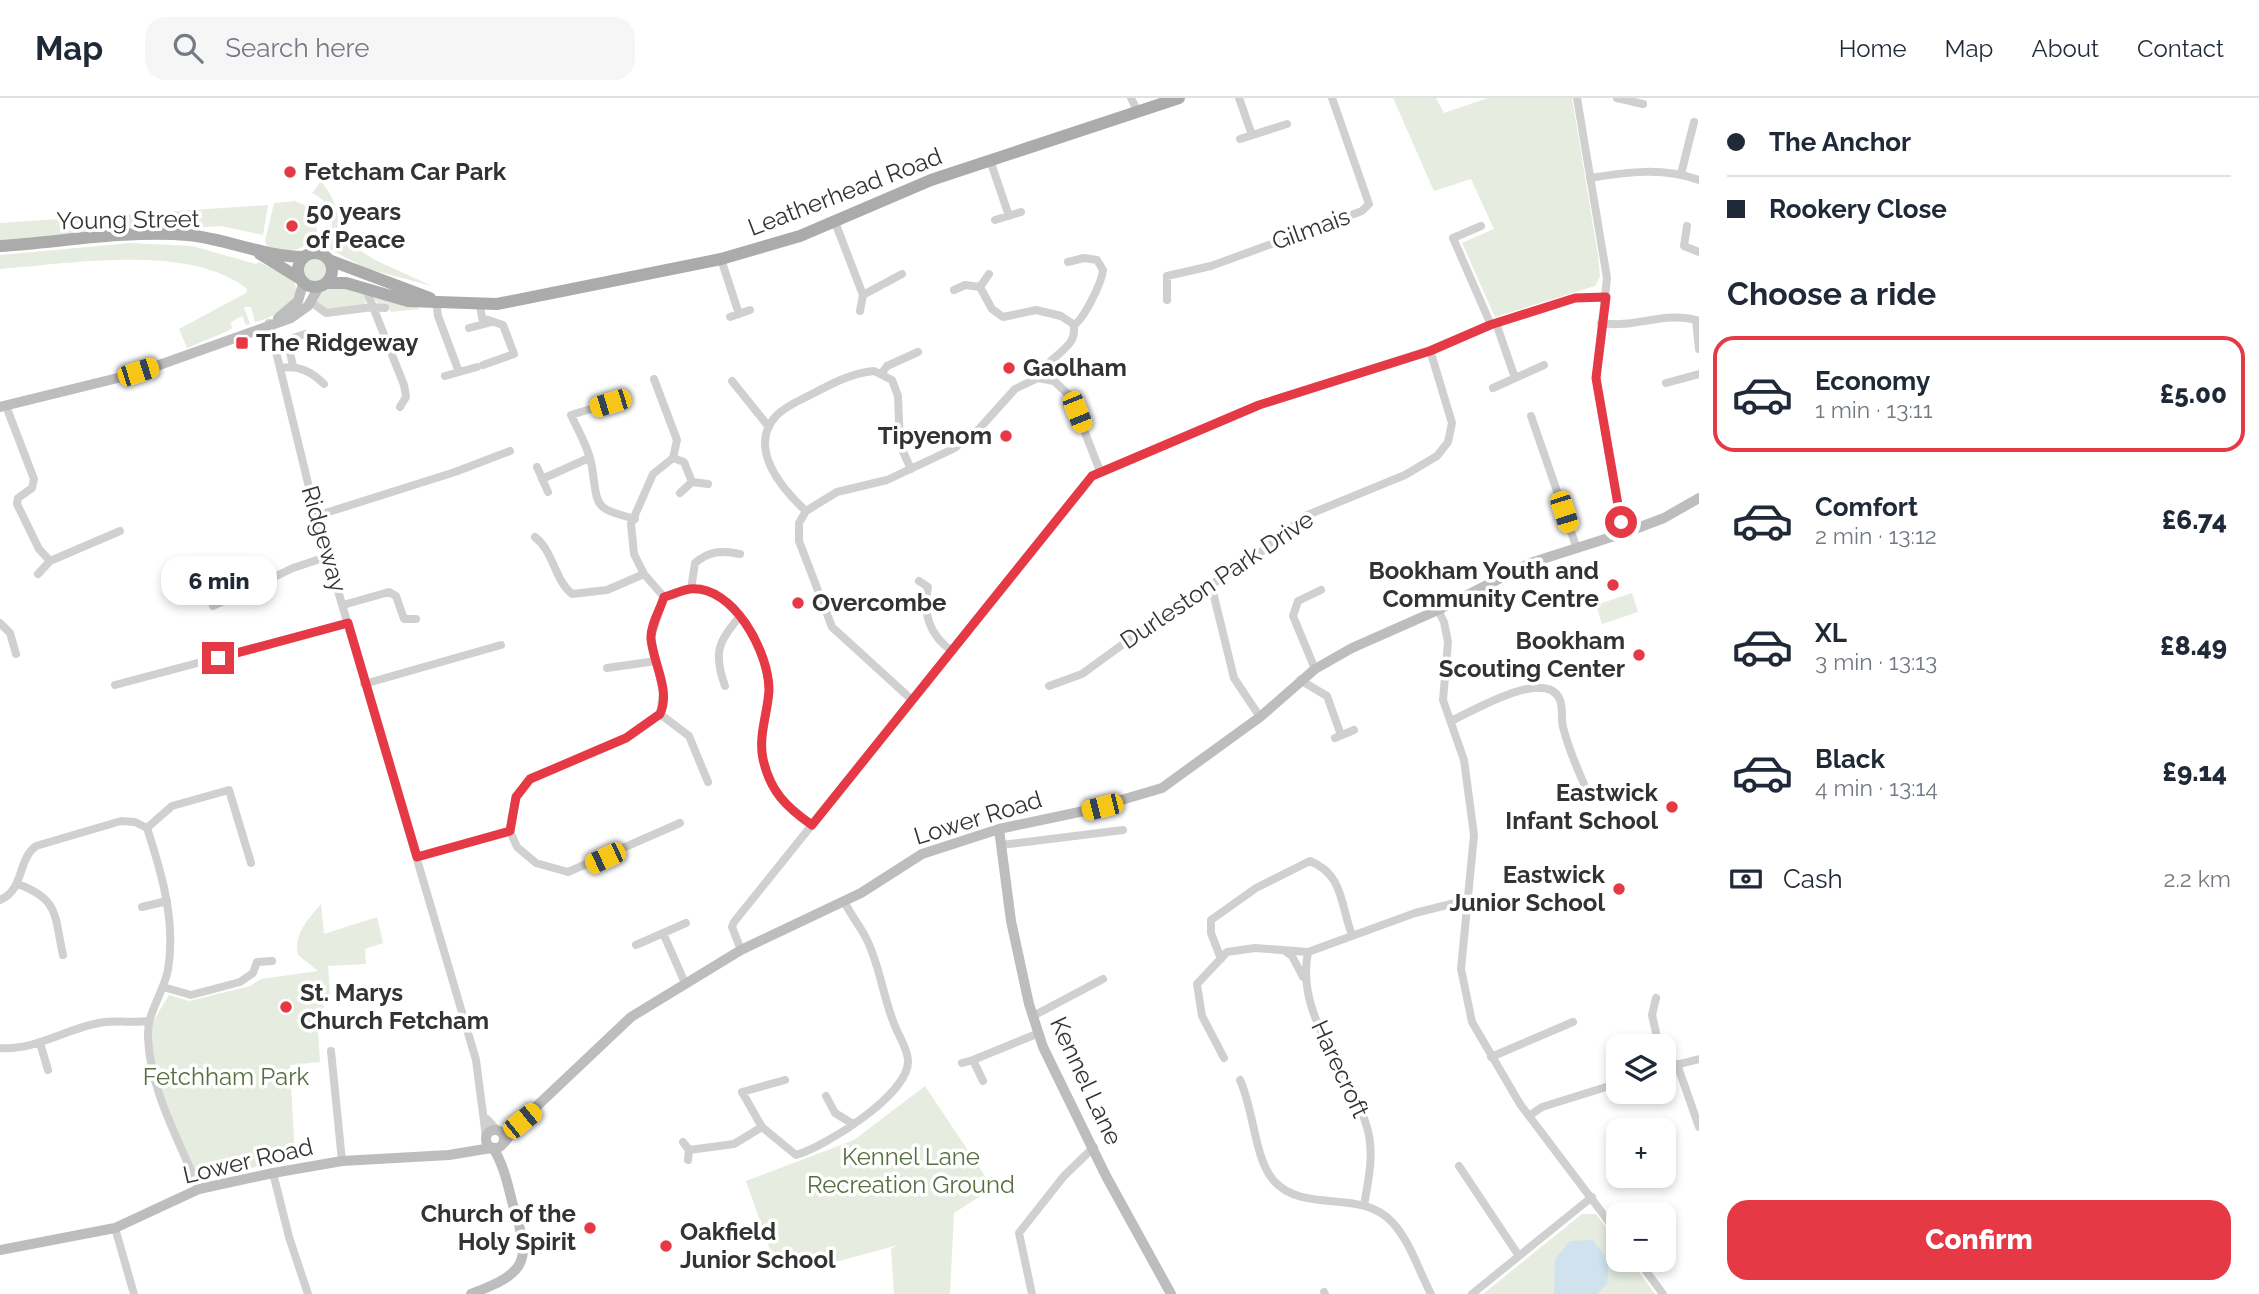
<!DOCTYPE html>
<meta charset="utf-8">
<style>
:root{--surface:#fff;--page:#f6f6f7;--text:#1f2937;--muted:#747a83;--line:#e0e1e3;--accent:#e63946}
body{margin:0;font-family:Raleway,sans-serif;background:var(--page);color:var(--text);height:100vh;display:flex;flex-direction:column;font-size:26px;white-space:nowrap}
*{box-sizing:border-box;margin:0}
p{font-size:23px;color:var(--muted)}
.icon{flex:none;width:38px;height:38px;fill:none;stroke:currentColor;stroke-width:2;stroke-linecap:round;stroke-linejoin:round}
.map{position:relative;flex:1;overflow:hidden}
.side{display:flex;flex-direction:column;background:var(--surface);width:560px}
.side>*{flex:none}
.guide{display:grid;align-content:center;height:154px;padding:0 28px;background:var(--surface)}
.tools{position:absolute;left:1606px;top:936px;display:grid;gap:14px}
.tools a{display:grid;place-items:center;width:70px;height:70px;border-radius:14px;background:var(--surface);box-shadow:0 4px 10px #0003;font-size:35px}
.end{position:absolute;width:32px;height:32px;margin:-16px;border:9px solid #e63946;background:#fff;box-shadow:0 0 0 4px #fff}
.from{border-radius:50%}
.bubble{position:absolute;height:49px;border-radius:21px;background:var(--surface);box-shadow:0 4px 10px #0003;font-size:23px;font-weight:800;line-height:49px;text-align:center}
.car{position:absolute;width:21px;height:42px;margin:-21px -10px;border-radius:9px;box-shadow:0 0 5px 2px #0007;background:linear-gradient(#f5c518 24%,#345 0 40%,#f5c518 0 76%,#345 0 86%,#f5c518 0)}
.guide b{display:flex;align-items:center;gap:24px;height:66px;font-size:26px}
.guide b+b{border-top:2px solid var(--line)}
.guide i{width:18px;height:18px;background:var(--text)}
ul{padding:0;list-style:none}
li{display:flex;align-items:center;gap:21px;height:116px;margin:0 14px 10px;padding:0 14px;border:4px solid transparent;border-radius:21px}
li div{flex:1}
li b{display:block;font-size:26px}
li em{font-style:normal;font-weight:800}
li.current{border-color:var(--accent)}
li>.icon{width:63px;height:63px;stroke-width:1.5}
h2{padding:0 28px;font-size:32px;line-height:84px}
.pay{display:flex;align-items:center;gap:18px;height:77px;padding:0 28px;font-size:26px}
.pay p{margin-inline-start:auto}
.primary-button{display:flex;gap:14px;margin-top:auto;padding:14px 28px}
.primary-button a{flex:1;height:80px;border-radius:21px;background:var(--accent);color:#fff;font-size:28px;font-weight:800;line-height:80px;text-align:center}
header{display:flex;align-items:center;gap:42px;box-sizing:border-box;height:98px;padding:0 35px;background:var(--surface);border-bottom:2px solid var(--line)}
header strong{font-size:33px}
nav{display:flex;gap:38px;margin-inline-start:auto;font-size:24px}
.search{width:490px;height:63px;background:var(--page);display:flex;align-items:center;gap:18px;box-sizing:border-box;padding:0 24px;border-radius:21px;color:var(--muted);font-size:26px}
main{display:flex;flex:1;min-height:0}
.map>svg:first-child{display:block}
</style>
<header>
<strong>Map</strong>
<div class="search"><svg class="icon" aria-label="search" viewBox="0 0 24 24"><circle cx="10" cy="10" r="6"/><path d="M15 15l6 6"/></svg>Search here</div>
<nav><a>Home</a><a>Map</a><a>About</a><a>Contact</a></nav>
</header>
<main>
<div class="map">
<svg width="1699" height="1196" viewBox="0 0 1699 1196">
<rect width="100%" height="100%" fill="#fff"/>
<path fill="#e6ecdf" d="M1393,0h43l8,15 44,-15h84l26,158 2,21 -5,9 -100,31 -33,-74 32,-14 -23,-50 -37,12z
M321,83c14,18 19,33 18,56l36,23 57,26 -67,-18 -35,-19c3,-24 7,-44 -18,-56z
M295,103l18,8 4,23c-14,21 -27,21 -50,14l-2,-5 9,-38z
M268,107l-5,30 -42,-9 -221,15v-18z
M131,145l61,3 64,18 3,-2 35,18 3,13c-8,15 -25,25 -42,29l-4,-15h-7l6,17 -4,1 -4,-9 -11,6 1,6 -4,3 -41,17 -8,-19 67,-36 1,-4c-57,-46 -178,-25 -247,-20v-14z
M303 172a12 12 0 1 1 24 0a12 12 0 1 1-24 0Z
M338,188l24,6 5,5 -2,8 -39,4 -10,-6 6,-13z
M371,198l45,10 3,3 -28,3 -4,-6 -9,-3z
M1632,495l6,19 -36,12 -6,-19z
M321,806l3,30 53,-17 6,26 -18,6 1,15 -38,2 2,28 -7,1 1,16 -7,5 3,46 -30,3 5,93 -96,22c-18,-42 -57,-110 -46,-156 3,-9 11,-20 16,-29l20,6 61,-15 11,-7 57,-8 -20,-16c-5,-20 10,-36 23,-51z
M925,988l68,102 -39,25 -4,81h-56l-3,-45 7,-4 -70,19 -51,6 -31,-89 108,-41z
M1582,1116h14l23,30v16h11l25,34h-172z"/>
<path fill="#cfe2ee" d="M1593,1142l16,21 -2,23 -10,10h-43l1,-35 15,-18z"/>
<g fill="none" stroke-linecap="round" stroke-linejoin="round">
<path stroke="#d0d0d0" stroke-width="8" d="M1131,0l7,14
M1239,0l13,37
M1577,0l30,180 -11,100 21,124 4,20 6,10
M1617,0l26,6
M1240,41l47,-15
M990,62l19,56
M1681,76l13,-52
M1590,80c37,-6 73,-11 109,2
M995,122l26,-8
M835,124l28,73 39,-21
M1481,128l-28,12 38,87
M1687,128l-3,20 15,6
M721,161l18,55
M1068,164l16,-4 13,2 6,10c-1,12 -19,49 -29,55
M980,189l9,-13
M954,192l11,-5 15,2 12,22 11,8 33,-7 25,6 12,8c8,25 -30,33 -33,54
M1167,202v-24l44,-10 151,-55 7,-7 -37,-106
M436,203l2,15 21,56
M311,204l15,11 47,-6 -7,-18
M480,207l2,13 21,7 11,29 -31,11
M385,210l-12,-1 31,78 2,12 -6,10
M860,213l3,-16
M730,219l20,-7
M1696,222l3,29
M269,225l47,193 160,544 10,77
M1496,225l19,55
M1601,225c34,6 64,-13 98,-2
M469,230l23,-6
M293,268l-5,-23 2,-4 15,-5
M280,270c18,-3 31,3 44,16
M882,275l5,-7 31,-14
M445,278l32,-9
M654,281l23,61 -4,18 -20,16 -22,50 3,30 10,20 20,23
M732,283l37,46
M1666,285l33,-9
M1493,290l51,-23
M610,305l-39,12c8,17 18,34 21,52 6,40 1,41 43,52
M6,308l28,73 -2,9 -14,10 -1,6 22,45 11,12 70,-30
M1531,318l46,133
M673,360l11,4 8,20
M537,369l11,25
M542,381l47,-21
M692,384l16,2
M680,395l12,-11
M806,413c-24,-22 -60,-64 -29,-96 10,-10 24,-15 37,-22 19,-10 38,-20 60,-22l18,9 6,16 2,49 11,24
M316,418l139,-44 55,-21
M535,439c19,15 19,42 37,57l35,-4 37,-16
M38,476l12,-13
M919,483l9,6c-6,26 2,49 24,64
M1211,486l23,94 26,39
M691,491l4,-26c14,-12 27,-13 45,-9
M664,499l-13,40 12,55 -3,22 -34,24 -96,41 -14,18 -6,34 7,16 19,16 32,9 112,-49
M664,499c8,-2 18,-7 26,-8 44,-4 79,64 79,101 -1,22 -11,46 -6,69 7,32 23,48 49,66
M343,507l46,-13 7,4 8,23h12
M213,508l80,-38 36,-12
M1438,512l6,12 4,20 -5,58 21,60 10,75 -13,134 11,53 48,82 99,131
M0,525l10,10 6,21
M607,570l49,-7
M1315,571l-22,-53 5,-15 23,-11
M1300,582l27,16 14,39
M364,586l137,-39
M115,587l233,-62
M725,588c-12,-34 -7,-43 15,-70
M1049,588l33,-12 92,-67 76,-46 55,-45 100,-41 32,-19 11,-14 4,-19 -22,-73
M912,602l-80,-73 -33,-86v-18l7,-12 31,-19 50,-12 66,-31 26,-20 36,-40 23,-11 16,3 17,16 29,74
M660,616l29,22 19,46
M1451,623c20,-9 96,-55 109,-21 3,8 1,19 3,27 5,20 13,39 21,57
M1335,640l19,-8
M147,730l25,-22 57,-16 22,73
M1001,747l122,-15
M417,759l93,-26
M18,786c42,16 36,31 45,71
M0,802c25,-11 17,-40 36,-54l85,-25 14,1 12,6c15,46 29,94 21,142 -5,24 -21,42 -20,67 2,54 31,103 51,152
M142,809l25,-6
M663,835l22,50
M636,847l50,-22
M741,852l-9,-23 2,-5 358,-446 167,-71 171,-55 66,-27 79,-25 31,-1
M1285,853l7,5 11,21
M1308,854c-13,64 40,114 58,172 9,26 3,54 -2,81
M1221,861l-10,-26v-13l45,-32 54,-27c34,14 30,43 42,74
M163,889l28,8 49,-13 13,-9 4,-11 15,-1
M1656,900l-4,17 7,31
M1033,918l70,-37
M40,945l8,27
M0,950c35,3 65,-19 99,-25 16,-3 33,0 49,-2
M331,953l11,110
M1491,959l82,-35
M1224,960l-22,-42 -5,-32 30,-32 28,-4 53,4 107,-39 52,-13
M962,965l11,-3
M1677,966l22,63
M1664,970l35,-9
M785,982l-43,12 20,35 34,28c29,-8 113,-61 112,-94 0,-12 -9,-24 -13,-35 -12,-28 -15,-61 -29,-88 -6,-12 -16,-24 -22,-37
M1240,982c14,30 14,78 34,101 31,34 87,6 119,42 17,19 26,48 38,71
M983,983l-10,-21 66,-27
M826,998l9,17 18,11
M1529,1018l13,-9 77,-24
M487,1021l10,11
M683,1044l6,8 -1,10
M689,1052l45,-6 28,-17
M1459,1068l60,90
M273,1075l16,64 19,57
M115,1130l19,66
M1638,1162l25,34
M1324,1194l1,2
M1032,1196l-13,-61 45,-57 30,-29
M1472,1196l120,-97"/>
<path stroke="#bdbdbd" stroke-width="10" d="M278,220l20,-17 5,-17
M0,309l134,-33 157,-56 17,-12 11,-19
M999,731l12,92 18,83 14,43 63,129 65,118
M486 1041a9 9 0 1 1 18 0a9 9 0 1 1-18 0Z
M504,1045l17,-22 110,-104 110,-67 120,-57 61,-39 77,-25 85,-18 78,-23 98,-71 55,-48 37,-21 86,-38 92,-47 97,-31 37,-14 35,-20
M0,1152l115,-22 84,-39 74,-16 69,-12 107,-6 42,-7
M471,1196c58,-22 60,-33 42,-89 -5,-19 -9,-40 -20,-57"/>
<path stroke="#ababab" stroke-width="12" d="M0,148c61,-4 127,-16 188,-11 40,4 76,22 116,22
M298 172a17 17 0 1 1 34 0a17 17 0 1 1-34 0Z
M260,156l39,24
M329,162l101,38
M327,185h19l62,18 89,3 224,-45 79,-23 131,-56 248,-82"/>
</g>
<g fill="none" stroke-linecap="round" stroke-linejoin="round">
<path stroke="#e63946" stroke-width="9" d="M218,560l130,-35 69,234 93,-26 6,-34 14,-18 96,-41 34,-24c11,-24 -7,-51 -9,-75 -1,-13 9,-29 13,-42 8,-2 18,-7 26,-8 44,-4 79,64 79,101 -1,22 -11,46 -6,69 7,32 23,48 49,66l280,-349 167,-71 171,-54 60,-26 85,-27 31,-1 -10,81 25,144"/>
</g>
<g fill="#e63946" stroke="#fff" stroke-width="2.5">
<circle cx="290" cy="74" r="7"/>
<circle cx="292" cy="128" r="7"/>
<rect x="235" y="238" width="14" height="14" rx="3.5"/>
<circle cx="1009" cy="270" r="7"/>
<circle cx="1006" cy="338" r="7"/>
<circle cx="1613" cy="487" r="7"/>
<circle cx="798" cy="505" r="7"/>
<circle cx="1639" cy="557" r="7"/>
<circle cx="1672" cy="709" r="7"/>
<circle cx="1619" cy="791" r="7"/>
<circle cx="286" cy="909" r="7"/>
<circle cx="590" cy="1130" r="7"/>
<circle cx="666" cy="1148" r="7"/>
</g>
<g text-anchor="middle" stroke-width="7" stroke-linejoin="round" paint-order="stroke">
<g font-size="24" font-weight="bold" fill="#333" stroke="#fff" text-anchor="start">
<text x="304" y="82">Fetcham Car Park</text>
<text x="306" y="122">50 years<tspan x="306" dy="28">of Peace</tspan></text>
<text x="256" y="253">The Ridgeway</text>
<text x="1023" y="278">Gaolham</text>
<text x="992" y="346" text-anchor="end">Tipyenom</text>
<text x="1599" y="481" text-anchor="end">Bookham Youth and<tspan x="1599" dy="28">Community Centre</tspan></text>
<text x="812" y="513">Overcombe</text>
<text x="1625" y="551" text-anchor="end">Bookham<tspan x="1625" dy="28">Scouting Center</tspan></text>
<text x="1658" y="703" text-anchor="end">Eastwick<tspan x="1658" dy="28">Infant School</tspan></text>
<text x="1605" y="785" text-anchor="end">Eastwick<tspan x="1605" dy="28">Junior School</tspan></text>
<text x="300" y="903">St. Marys<tspan x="300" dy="28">Church Fetcham</tspan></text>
<text x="576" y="1124" text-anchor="end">Church of the<tspan x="576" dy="28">Holy Spirit</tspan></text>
<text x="680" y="1142">Oakfield<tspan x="680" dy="28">Junior School</tspan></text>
</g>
<g font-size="24" fill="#333" stroke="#fff">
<text transform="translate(845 94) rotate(-21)" y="8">Leatherhead Road</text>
<text transform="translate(128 122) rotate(-1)" y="8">Young Street</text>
<text transform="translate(1311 131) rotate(-20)" y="8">Gilmais</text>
<text transform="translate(324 441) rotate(74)" y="8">Ridgeway</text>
<text transform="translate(1217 482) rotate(-34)" y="8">Durleston Park Drive</text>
<text transform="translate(978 720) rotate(-17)" y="8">Lower Road</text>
<text transform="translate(1340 971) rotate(65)" y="8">Harecroft</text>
<text transform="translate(1086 983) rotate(65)" y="8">Kennel Lane</text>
<text transform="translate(248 1063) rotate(-13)" y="8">Lower Road</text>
</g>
<g font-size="24" fill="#56703f" stroke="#fff">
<text x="226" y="987">Fetchham Park</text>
<text x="911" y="1067">Kennel Lane<tspan x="911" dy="28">Recreation Ground</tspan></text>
</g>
</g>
</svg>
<div class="tools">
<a><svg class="icon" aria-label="layers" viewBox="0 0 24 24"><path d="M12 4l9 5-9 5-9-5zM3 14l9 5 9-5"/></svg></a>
<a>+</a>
<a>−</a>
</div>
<i class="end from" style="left:1621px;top:424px"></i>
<i class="end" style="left:218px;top:560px"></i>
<div class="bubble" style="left:161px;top:458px;width:116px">6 min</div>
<i class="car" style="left:138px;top:274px;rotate:72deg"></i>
<i class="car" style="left:610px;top:305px;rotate:253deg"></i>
<i class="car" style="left:1077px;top:314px;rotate:158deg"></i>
<i class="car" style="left:1564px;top:414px;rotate:162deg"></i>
<i class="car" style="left:1102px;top:709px;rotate:256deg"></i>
<i class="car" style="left:605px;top:760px;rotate:245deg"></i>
<i class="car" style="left:522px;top:1023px;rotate:51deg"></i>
</div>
<section class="side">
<div class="guide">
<b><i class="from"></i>The Anchor</b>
<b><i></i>Rookery Close</b>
</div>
<h2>Choose a ride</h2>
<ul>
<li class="current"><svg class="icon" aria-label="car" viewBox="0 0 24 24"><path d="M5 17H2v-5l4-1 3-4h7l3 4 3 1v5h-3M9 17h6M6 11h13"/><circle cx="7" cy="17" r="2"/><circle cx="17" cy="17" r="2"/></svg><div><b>Economy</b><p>1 min · 13:11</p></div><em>£5.00</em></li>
<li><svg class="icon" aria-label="car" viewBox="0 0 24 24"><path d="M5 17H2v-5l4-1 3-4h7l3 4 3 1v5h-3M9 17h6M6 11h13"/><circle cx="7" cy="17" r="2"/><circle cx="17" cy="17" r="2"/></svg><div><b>Comfort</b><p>2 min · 13:12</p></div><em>£6.74</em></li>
<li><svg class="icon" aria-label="car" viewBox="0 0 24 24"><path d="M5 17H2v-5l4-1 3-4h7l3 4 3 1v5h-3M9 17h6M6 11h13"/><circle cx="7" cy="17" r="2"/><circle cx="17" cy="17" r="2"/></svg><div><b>XL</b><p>3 min · 13:13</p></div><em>£8.49</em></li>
<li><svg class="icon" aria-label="car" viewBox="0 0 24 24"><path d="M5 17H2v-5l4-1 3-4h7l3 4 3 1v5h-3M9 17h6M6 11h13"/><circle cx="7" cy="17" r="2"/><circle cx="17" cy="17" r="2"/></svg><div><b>Black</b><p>4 min · 13:14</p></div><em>£9.14</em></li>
</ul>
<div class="pay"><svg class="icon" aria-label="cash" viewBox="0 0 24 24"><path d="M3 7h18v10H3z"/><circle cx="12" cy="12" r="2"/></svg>Cash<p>2.2 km</p></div>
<div class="primary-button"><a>Confirm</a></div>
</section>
</main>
